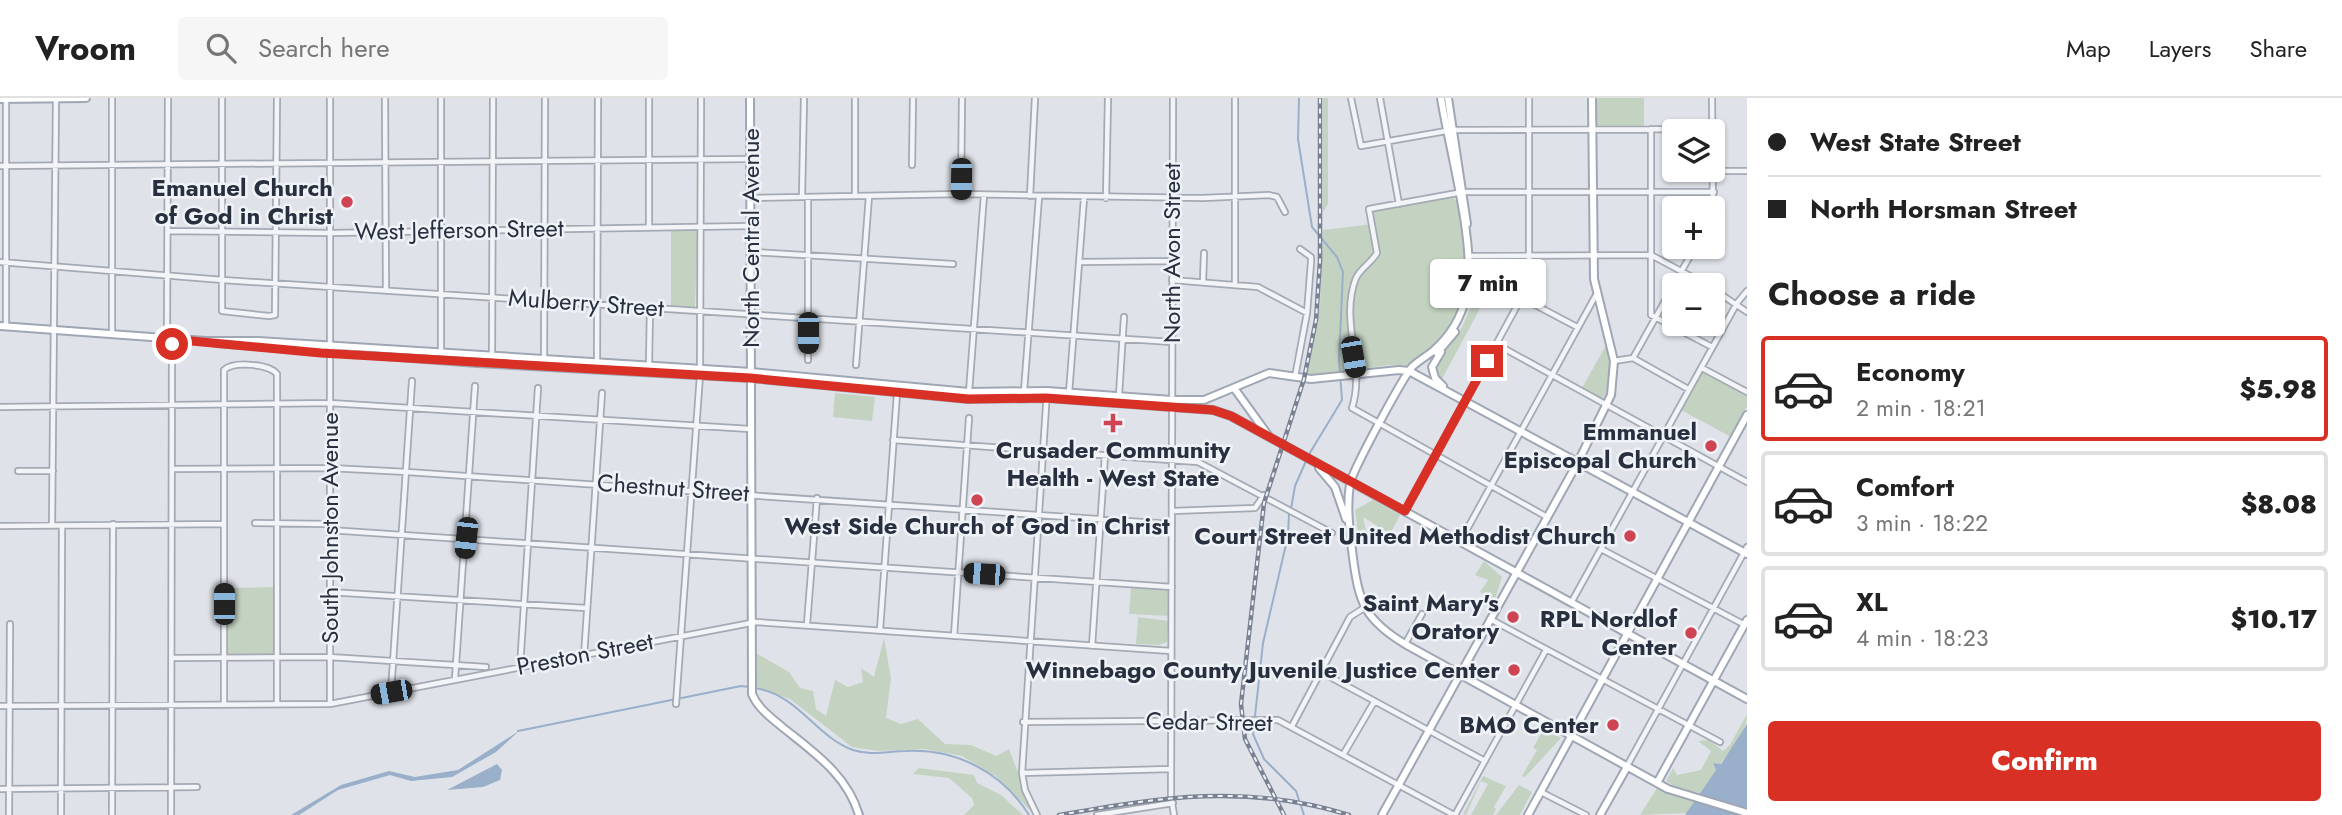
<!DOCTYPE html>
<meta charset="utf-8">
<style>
:root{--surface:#fff;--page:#f6f6f6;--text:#222;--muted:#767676;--line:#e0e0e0;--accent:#d93025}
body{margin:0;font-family:Jost,sans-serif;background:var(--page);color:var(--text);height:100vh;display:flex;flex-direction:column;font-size:26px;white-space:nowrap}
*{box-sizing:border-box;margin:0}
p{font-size:23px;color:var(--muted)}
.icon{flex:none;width:38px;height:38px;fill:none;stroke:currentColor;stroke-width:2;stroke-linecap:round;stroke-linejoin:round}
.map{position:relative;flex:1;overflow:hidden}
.details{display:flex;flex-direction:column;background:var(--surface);width:595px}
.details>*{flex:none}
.banner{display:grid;align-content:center;height:154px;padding:0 21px;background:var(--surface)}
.tools{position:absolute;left:1662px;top:21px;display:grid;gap:14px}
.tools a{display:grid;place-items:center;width:63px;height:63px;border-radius:7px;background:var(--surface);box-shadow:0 2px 5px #0004;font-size:35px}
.end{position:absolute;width:32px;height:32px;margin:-16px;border:9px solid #d93025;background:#fff;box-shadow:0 0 0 4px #fff}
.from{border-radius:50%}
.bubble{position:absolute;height:49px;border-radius:7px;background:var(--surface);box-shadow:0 2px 5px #0004;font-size:23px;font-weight:800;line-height:49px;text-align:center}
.car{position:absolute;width:21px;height:42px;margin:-21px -10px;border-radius:9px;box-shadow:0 0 5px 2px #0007;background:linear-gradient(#222 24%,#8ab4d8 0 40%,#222 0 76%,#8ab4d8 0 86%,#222 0)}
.banner b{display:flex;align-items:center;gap:24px;height:66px;font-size:26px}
.banner b+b{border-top:2px solid var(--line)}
.banner i{width:18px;height:18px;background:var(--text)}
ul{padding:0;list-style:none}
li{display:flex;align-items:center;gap:21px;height:105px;margin:0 14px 10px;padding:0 7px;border:4px solid var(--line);border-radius:7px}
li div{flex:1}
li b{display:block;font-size:26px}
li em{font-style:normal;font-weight:800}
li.on{border-color:var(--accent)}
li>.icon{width:63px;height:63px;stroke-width:1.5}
h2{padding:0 21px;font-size:32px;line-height:84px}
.cta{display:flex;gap:14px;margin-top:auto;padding:14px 21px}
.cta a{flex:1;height:80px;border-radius:7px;background:var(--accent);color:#fff;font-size:28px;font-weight:800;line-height:80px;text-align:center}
header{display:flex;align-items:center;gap:42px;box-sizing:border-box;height:98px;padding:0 35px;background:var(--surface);border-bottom:2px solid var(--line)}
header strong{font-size:33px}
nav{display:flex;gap:38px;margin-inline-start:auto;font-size:24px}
.search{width:490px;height:63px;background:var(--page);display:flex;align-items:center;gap:18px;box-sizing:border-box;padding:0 24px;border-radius:7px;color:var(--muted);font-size:26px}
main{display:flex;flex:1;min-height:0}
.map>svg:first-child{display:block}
</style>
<header>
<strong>Vroom</strong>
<div class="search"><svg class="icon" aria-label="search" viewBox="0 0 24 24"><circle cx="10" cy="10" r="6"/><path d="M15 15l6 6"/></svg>Search here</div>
<nav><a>Map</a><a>Layers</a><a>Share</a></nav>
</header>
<main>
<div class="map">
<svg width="1747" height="717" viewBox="0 0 1747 717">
<rect width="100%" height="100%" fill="#dfe3e9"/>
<path fill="#c4d3c1" d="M1323,0h5v106l-5,8z
M1596,0h48v28h-47z
M1452,99l5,5c12,71 21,123 -50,164l-18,-1 -82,11 13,-73 3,-73 50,-6v-14z
M671,131l27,2 -3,76 -24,-1z
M1477,179l15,9 -51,95 -6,-6c0,-20 17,-30 27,-48 8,-16 12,-32 15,-50z
M1606,247c4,16 9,42 -4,54l-20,-11z
M1702,274l45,24v11l-16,30 -50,-27z
M835,295l40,4 -3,24 -39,-4z
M1373,402l27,15 -10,19 -27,-17 3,14 -3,-2 -5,5 -3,-24z
M1484,463l18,16 -7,22 -15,-7 8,-12 -13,-5z
M274,489l1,67h-48v-66z
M1131,489l37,3 1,26 -40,-2z
M1138,519l31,4 -2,21 -8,3 -23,-1z
M884,540l7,40 -5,40 15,6 17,-5 27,25 26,1 25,11 13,-7 25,65 -37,-37 -35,-21 -38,-7 -46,2 -26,-4 -62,-48 -36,-13v-34l35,20 11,16 13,3 3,18 10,7 9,-36 13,7 15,-5 -2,-14 13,9z
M1747,616c0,20 -16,34 -27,50l-7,-1 3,7 -16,23 -23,-5 -11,-7 7,-13 4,7 24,-5 10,-19 -13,-10 11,-1 14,11 7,-6z
M1544,630l17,10 -36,39 -3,-1 15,-26 -4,-2z
M919,670l55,7 3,8 24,12 22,20h-59l10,-10 -2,-7 -23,-20 -36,-4z
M1483,678l23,10 -12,21 2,2 -3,6h-22l17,-31 -7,-3 -15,34 -3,-1z
M1519,687l13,7 -12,23h-24z
M1657,690l37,14 -6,11 -48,2z"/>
<path fill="#9aafc9" d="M1747,626v91h-62l31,-45 -3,-7 8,1z
M519,633l-23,21 -44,25 -41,4 -21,-6 -52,15 -39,25h-8l50,-30 48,-14 26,6 43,-7z
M497,666l5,6 -2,10 -17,7 -36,3z"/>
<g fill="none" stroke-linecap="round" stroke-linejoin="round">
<path stroke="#9aafc9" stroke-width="2" d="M1299,0l-1,41 14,88 25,30 6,15 -4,88 3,40 -34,56
M1291,411l4,-23 11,-25
M1289,416l-1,22 -25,107 -10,91 11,25 32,32 8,24
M754,590c43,5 62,49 99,62 18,6 36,1 53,1 50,-3 97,22 123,64
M518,633l223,-45 8,1"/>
<defs>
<path id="minor" d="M168,0l-1,235 5,11 -1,471
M222,0v213l47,5 6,-1 2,-217
M385,0l1,192
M441,0v255
M649,0v129
M855,0v98
M1173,0l-2,698 3,19
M1235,0v187
M1351,0l10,48 85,-15
M1380,0l19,106
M1712,0l1,114
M6,1v227
M1651,31v186l61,32
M1453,32l261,-1
M912,67l1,-67
M0,68l750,-7
M1714,73h33
M961,96l1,-96
M802,98l2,-98
M1030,98l5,-98
M751,100l210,-4 242,4 66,-3 8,2 8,15
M1106,100l2,-100
M168,133l162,2 420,-7
M752,154l201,12
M1469,158l182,-1 56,30
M0,164l223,18 949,62
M1081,164l91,-1
M1172,182l86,7 49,26
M1203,184l1,-29
M1713,191l34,23
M1522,200l55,29
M112,236v-236
M1496,246l251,138
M492,258l1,-258
M1633,260l62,-111
M808,262v-163
M1614,263l19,-3 55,31
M597,265l1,-265
M856,267l13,-169
M649,268l1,-59
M544,269l1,-269
M700,270l1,-270
M1702,270l45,24
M1295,279l12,-64 4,-51v-5l-11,-8
M1024,293l15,-194
M969,294l15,-197
M1069,295l15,-195
M1119,297l5,-78
M0,309l330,-4 420,26
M893,342l305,22 134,71
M173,371l157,-1 77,4 765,52
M18,373h35
M1172,413l83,-3 9,-13
M1405,413l124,-227v-186
M1547,419l-195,-109c14,-42 -13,-87 4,-130 5,-10 15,-15 21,-25l-8,-44 94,-17h251
M255,425l74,1
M0,428l224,-2
M52,428l4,-428
M329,432l843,57
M1460,444l136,-247
M1601,451l144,76
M329,494l257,16
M1571,505l166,-300 10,-12
M1490,521l230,123
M807,526l10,-126
M880,532l17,-237
M954,538l15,-218
M1405,546l17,-30
M1092,548l13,-191
M584,558l18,-263
M173,560l156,-1 157,10
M520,569l18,-279
M1321,574l164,89
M455,581l20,-293
M391,594l21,-311
M224,605v-333c10,-9 45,-6 53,4v329
M330,606v-606
M676,606l24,-329
M0,608l330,-2 426,-82 415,29
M1023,624l255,-2 176,95
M1292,628l58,-109 14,-9
M1343,657l31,-53
M1627,668l120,-219
M1022,675l149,-4
M0,691l197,-2
M1541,694l45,23
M9,717l1,-191
M61,717l1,-289
M112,717l1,-291
M1037,717l-12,-25 -3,-17 25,-382
M1097,717l76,-12
M1455,717l91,-165"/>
<path id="major" d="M750,0l2,596c6,14 17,22 29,32 32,26 66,48 78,89
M1441,0c8,51 37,153 25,199 -5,21 -17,40 -33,54 -6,5 -15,10 -21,16 -10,12 -60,104 -62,117 -4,25 0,49 3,74 6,45 12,62 52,86l263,145 79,24
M1448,0l19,126
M0,1l86,-1
M0,228l206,15h52l493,31 218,20 78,-1 125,9h32l65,-27 42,6 88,-9 10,1 338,183
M216,245l261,20 273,15 218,21 79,-1 166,12 18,6 516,283
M1441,254l-9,15 3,11 8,8
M1437,255l18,-21
M1234,290l34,47
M1319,370l16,19 11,32
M1657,685l90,-163
M1382,717l196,-353 33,-67 3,-34 -20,-82 -2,-181
M1528,717l219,-400
M1600,717l27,-48"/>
</defs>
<use href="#minor" stroke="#a4aab3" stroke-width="8"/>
<use href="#major" stroke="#9fa6b4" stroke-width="10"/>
<use href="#minor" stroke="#f2f4f7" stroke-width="4.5"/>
<use href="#major" stroke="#fff" stroke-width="6"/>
<defs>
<path id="rail" d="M1059,717c103,-18 187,-32 290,0
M1284,717l-39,-76 -4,-35 23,-201 40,-124 12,-59 4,-59v-163"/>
</defs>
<use href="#rail" stroke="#798192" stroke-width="4.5"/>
<use href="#rail" stroke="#eff2f6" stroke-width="2" stroke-dasharray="5" stroke-linecap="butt"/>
</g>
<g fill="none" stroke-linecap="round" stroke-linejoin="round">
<path stroke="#d93025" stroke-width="9" d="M172,246l-2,-5 151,14 429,25 218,21 78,-1 167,12 18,6 174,95 82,-150"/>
</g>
<g fill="#ce4452" stroke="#eff2f6" stroke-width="2.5">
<circle cx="347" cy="104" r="7"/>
<path d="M1109.5 314.5h7v7h7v7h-7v7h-7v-7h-7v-7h7z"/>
<circle cx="1711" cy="348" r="7"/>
<circle cx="977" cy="402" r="7"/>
<circle cx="1630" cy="438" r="7"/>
<circle cx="1513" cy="519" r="7"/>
<circle cx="1691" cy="535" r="7"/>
<circle cx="1514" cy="572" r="7"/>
<circle cx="1613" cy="627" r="7"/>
</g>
<g text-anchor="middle" stroke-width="5" stroke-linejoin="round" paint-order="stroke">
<g font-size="24" font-weight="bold" fill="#283040" stroke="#eff2f6" text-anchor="end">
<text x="333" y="98">Emanuel Church<tspan x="333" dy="28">of God in Christ</tspan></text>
<text x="1697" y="342">Emmanuel<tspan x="1697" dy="28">Episcopal Church</tspan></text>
<text x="1113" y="360" text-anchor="middle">Crusader Community<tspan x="1113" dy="28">Health - West State</tspan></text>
<text x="977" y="436" text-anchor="middle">West Side Church of God in Christ</text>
<text x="1616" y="446">Court Street United Methodist Church</text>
<text x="1499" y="513">Saint Mary's<tspan x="1499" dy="28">Oratory</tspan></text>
<text x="1677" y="529">RPL Nordlof<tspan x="1677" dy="28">Center</tspan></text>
<text x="1500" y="580">Winnebago County Juvenile Justice Center</text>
<text x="1599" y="635">BMO Center</text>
</g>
<g font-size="24" fill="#283040" stroke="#eff2f6">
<text transform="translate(459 132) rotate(-1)" y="8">West Jefferson Street</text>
<text transform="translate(751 140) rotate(-90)" y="8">North Central Avenue</text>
<text transform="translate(1172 155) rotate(-90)" y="8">North Avon Street</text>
<text transform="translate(586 205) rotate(4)" y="8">Mulberry Street</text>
<text transform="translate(673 390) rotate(4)" y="8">Chestnut Street</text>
<text transform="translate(330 430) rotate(-90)" y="8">South Johnston Avenue</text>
<text transform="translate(585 556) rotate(-11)" y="8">Preston Street</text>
<text transform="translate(1209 624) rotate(1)" y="8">Cedar Street</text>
</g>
</g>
</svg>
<div class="tools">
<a><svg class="icon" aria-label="layers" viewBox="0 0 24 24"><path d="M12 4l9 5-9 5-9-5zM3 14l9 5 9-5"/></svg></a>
<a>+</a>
<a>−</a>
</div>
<i class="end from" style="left:172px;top:246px"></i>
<i class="end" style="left:1487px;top:263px"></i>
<div class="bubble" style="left:1430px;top:161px;width:116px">7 min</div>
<i class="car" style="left:961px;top:81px;rotate:181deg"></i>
<i class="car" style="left:808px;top:235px;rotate:180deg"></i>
<i class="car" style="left:1353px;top:259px;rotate:170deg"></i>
<i class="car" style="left:466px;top:440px;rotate:186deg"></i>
<i class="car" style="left:984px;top:476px;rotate:274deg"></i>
<i class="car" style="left:224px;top:506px;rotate:0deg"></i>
<i class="car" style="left:391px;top:594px;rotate:260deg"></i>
</div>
<section class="details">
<div class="banner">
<b><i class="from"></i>West State Street</b>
<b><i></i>North Horsman Street</b>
</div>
<h2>Choose a ride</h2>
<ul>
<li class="on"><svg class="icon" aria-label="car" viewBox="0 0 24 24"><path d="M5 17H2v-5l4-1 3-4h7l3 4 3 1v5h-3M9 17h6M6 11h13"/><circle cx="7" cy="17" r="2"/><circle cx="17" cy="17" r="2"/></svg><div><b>Economy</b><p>2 min · 18:21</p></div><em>$5.98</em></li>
<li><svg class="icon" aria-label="car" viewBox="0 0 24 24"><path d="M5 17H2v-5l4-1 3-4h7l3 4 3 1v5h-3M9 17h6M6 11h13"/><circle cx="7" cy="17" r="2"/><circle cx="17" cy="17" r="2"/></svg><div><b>Comfort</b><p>3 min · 18:22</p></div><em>$8.08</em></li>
<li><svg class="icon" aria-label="car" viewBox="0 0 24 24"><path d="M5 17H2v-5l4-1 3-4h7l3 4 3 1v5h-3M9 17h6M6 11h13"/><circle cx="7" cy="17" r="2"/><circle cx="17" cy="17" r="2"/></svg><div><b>XL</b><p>4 min · 18:23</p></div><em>$10.17</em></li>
</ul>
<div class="cta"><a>Confirm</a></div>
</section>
</main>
